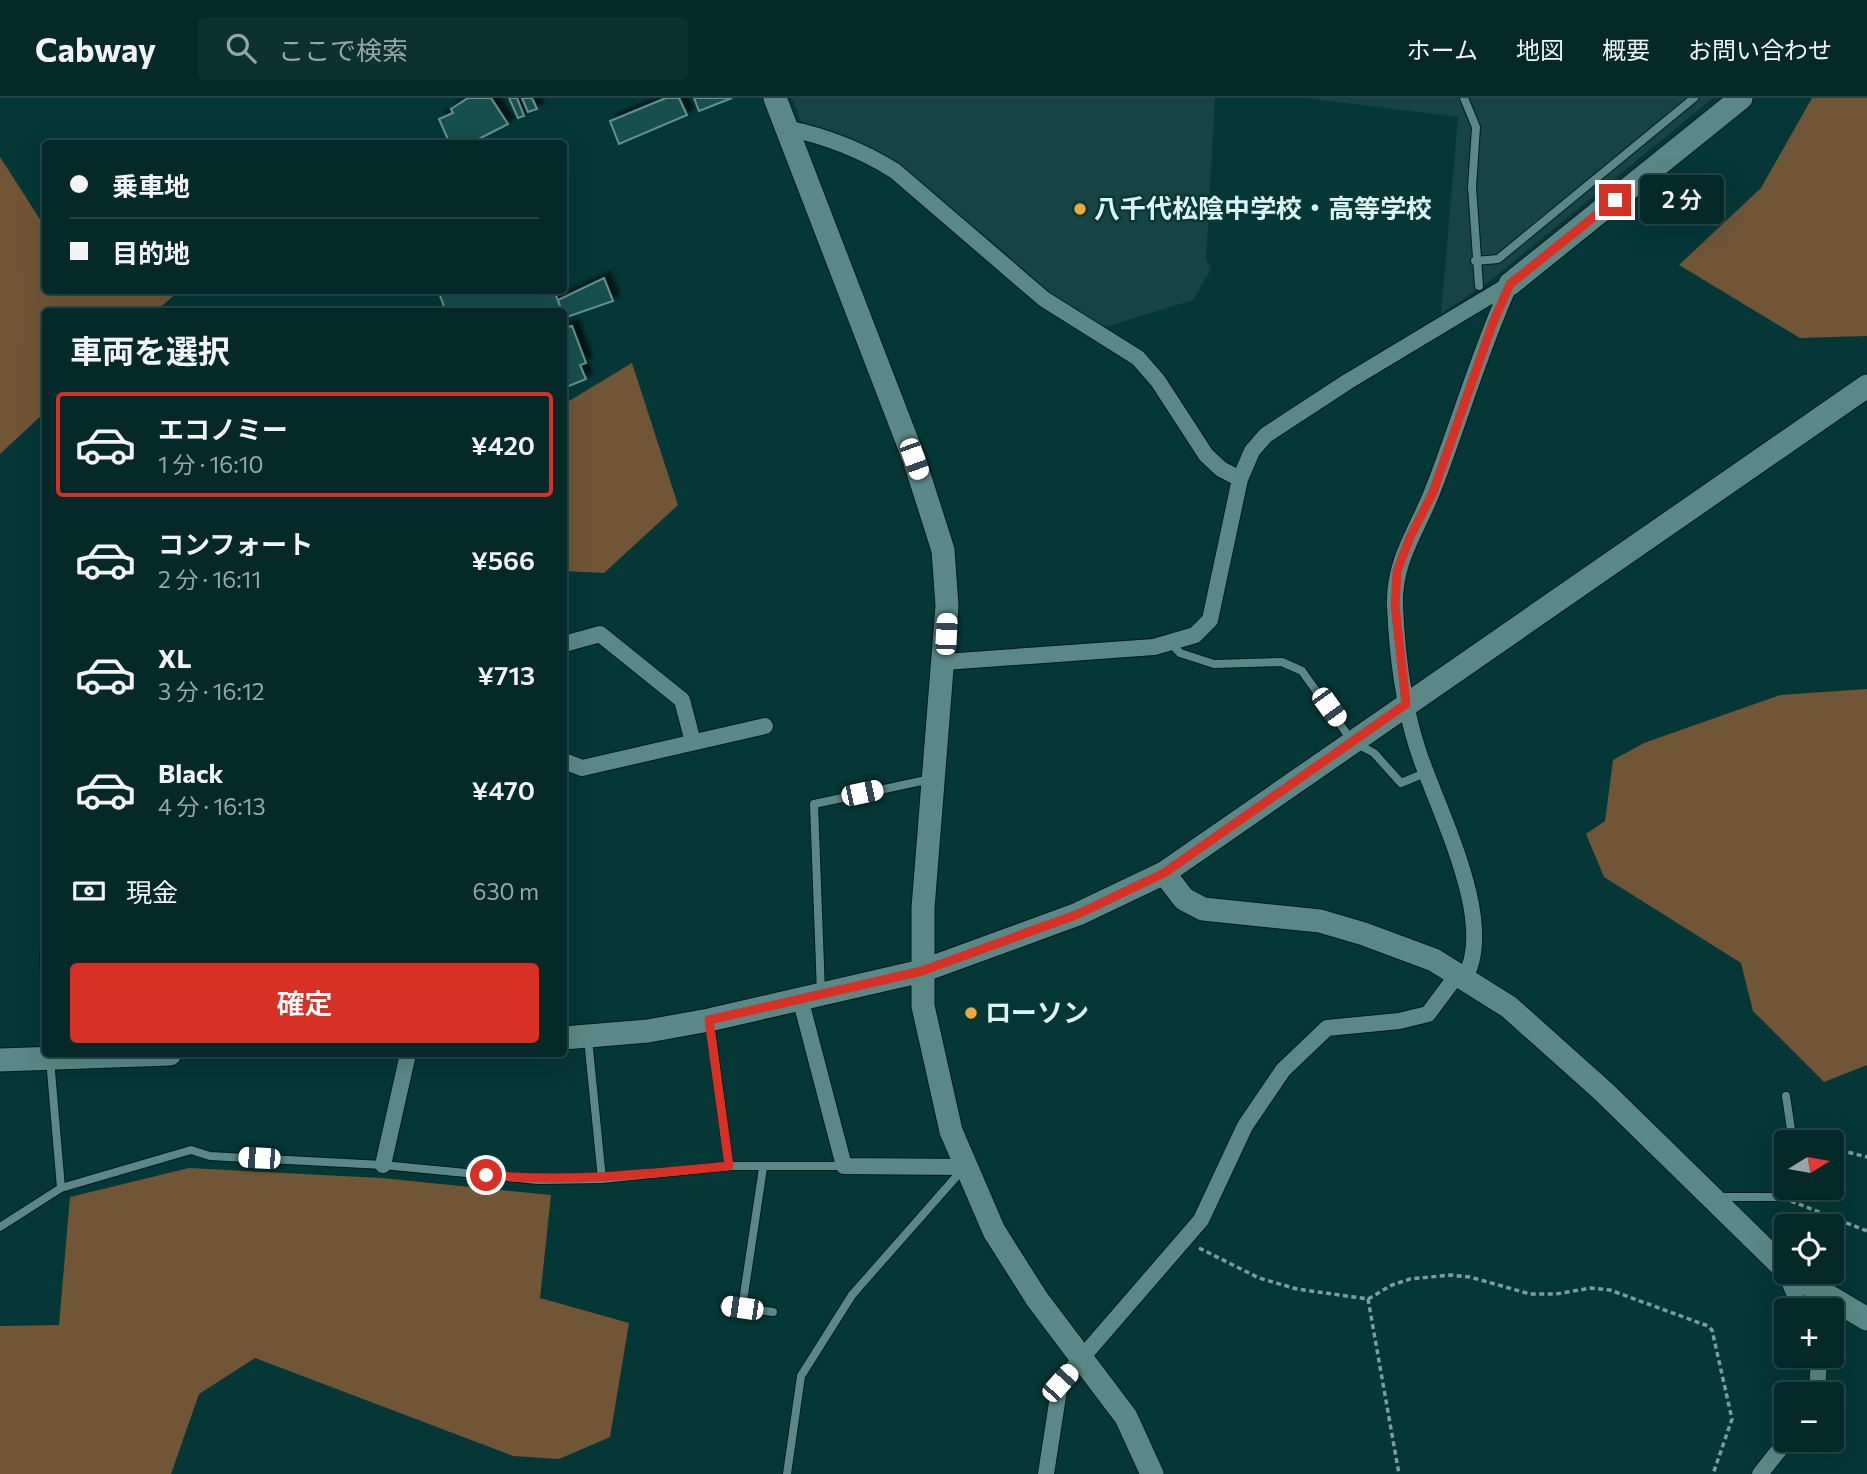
<!DOCTYPE html>
<html lang="ja">
<meta charset="utf-8">
<style>
:root{--surface:#042928;--page:#0d3130;--text:#f1f3f6;--muted:#97a6a8;--line:#254545;--accent:#d93025}
body{margin:0;font-family:Commissioner,"Noto Sans JP",sans-serif;background:var(--page);color:var(--text);height:100vh;display:flex;flex-direction:column;font-size:26px;white-space:nowrap}
*{box-sizing:border-box;margin:0}
p{font-size:23px;color:var(--muted)}
.icon{flex:none;width:38px;height:38px;fill:none;stroke:currentColor;stroke-width:2;stroke-linecap:round;stroke-linejoin:round}
.map{position:relative;flex:1;overflow:hidden}
.details{position:absolute;left:42px;top:210px;width:525px;height:749px;display:flex;flex-direction:column;background:var(--surface);border-radius:7px;box-shadow:0 7px 28px #0002,0 0 0 2px var(--line)}
.details>*{flex:none}
.hud{position:absolute;left:42px;top:42px;width:525px;height:154px;border-radius:7px;box-shadow:0 7px 28px #0002,0 0 0 2px var(--line);display:grid;align-content:center;height:154px;padding:0 28px;background:var(--surface)}
.needle{width:46px;rotate:79deg}
.buttons{position:absolute;left:1774px;top:1032px;display:grid;gap:14px}
.buttons a{display:grid;place-items:center;width:70px;height:70px;border-radius:7px;background:var(--surface);box-shadow:0 7px 28px #0002,0 0 0 2px var(--line);font-size:35px}
.end{position:absolute;width:32px;height:32px;margin:-16px;border:9px solid #d93025;background:#fff;box-shadow:0 0 0 4px #fff}
.from{border-radius:50%}
.bubble{position:absolute;height:49px;border-radius:7px;background:var(--surface);box-shadow:0 7px 28px #0002,0 0 0 2px var(--line);font-size:23px;font-weight:600;line-height:49px;text-align:center}
.car{position:absolute;width:21px;height:42px;margin:-21px -10px;border-radius:9px;box-shadow:0 0 5px 2px #0007;background:linear-gradient(#fff 24%,#345 0 40%,#fff 0 76%,#345 0 86%,#fff 0)}
.hud b{display:flex;align-items:center;gap:24px;height:66px;font-size:26px}
.hud b+b{border-top:2px solid var(--line)}
.hud i{width:18px;height:18px;background:var(--text)}
ul{padding:0;list-style:none}
li{display:flex;align-items:center;gap:21px;height:105px;margin:0 14px 10px;padding:0 14px;border:4px solid transparent;border-radius:7px}
li div{flex:1}
li b{display:block;font-size:26px}
li em{font-style:normal;font-weight:600}
li.on{border-color:var(--accent)}
li>.icon{width:63px;height:63px;stroke-width:1.5}
h2{padding:0 28px;font-size:32px;line-height:84px}
.pay{display:flex;align-items:center;gap:18px;height:77px;padding:0 28px;font-size:26px}
.pay p{margin-inline-start:auto}
.action{display:flex;gap:14px;margin-top:auto;padding:14px 28px}
.action a{flex:1;height:80px;border-radius:7px;background:var(--accent);color:#fff;font-size:28px;font-weight:600;line-height:80px;text-align:center}
header{display:flex;align-items:center;gap:42px;box-sizing:border-box;height:98px;padding:0 35px;background:var(--surface);border-bottom:2px solid var(--line)}
header strong{font-size:33px}
nav{display:flex;gap:38px;margin-inline-start:auto;font-size:24px}
.search{width:490px;height:63px;background:var(--page);display:flex;align-items:center;gap:18px;box-sizing:border-box;padding:0 24px;border-radius:7px;color:var(--muted);font-size:26px}
.map>svg:first-child{display:block}
</style>
<header>
<strong>Cabway</strong>
<div class="search"><svg class="icon" aria-label="search" viewBox="0 0 24 24"><circle cx="10" cy="10" r="6"/><path d="M15 15l6 6"/></svg>ここで検索</div>
<nav><a>ホーム</a><a>地図</a><a>概要</a><a>お問い合わせ</a></nav>
</header>
<div class="map">
<svg width="1867" height="1376" viewBox="0 0 1867 1376">
<defs>
<filter id="shadow"><feDropShadow dx="6" dy="-6" stdDeviation="2" flood-color="#0009"/></filter>
</defs>
<rect width="100%" height="100%" fill="#053736"/>
<path fill="#184343" d="M792,0h423l-9,162 5,9 -18,31 -91,28 -64,-41 -31,-33 -111,-90 -25,-16 -69,-24z
M1306,0h407l-222,182 -50,34 17,-197z"/>
<path fill="#705637" d="M1812,0h55v238l-67,2 -121,-73 82,-77z
M0,59l45,70 1,63 133,1 -23,20 -110,1 -1,100 -45,42z
M632,265l46,142 -74,68 -40,-2v-167z
M1867,591v376l-43,17 -71,-71 -12,-48 -137,-86 -18,-43 19,-13 8,-61 31,-17 136,-48z
M189,1070l192,10 170,17 -11,103 89,25 -19,114 -51,22 -46,-3 -258,-98 -56,36 -28,80h-171v-148l59,-1 11,-128z"/>
<path fill="#174f4e" stroke="#64918f" stroke-width="2" filter="url(#shadow)" d="M468,0h23l17,26 -39,20h-19l-11,-25 14,-6 -2,-4z
M509,0h8l7,18 -6,2z
M522,0h10l5,11 -9,3z
M666,0h13l8,17 -68,29 -9,-23z
M694,0h38l-33,13z
M604,180l9,23 -49,17 -6,-18z
M438,192h116l8,22h-116z
M572,228l14,37 -6,2 6,14 -22,9v-60z"/>
<g fill="none" stroke-linecap="round" stroke-linejoin="round">
<defs>
<path id="lane" d="M1464,0l12,29 -4,60 7,99
M1475,163l23,-2 196,-161
M1171,545l9,10 34,11 68,-2 20,9 50,70 22,12 27,30 24,-10
M44,856l2,33
M821,895l-7,-189 117,-25
M710,926l19,142
M588,941l14,140
M50,961l11,129
M1786,998l7,47
M1719,1099h60l8,-31
M0,1129l61,-39 130,-38 19,6 173,9 155,15 64,-1 127,-13h115
M724,1208l49,6
M742,1210l21,-140
M787,1376l14,-98 51,-81 111,-126"/>
<path id="street" d="M786,30c40,8 74,21 109,43l149,128 94,59 20,23 48,74 15,14 19,10
M564,546l36,-10 82,66 11,42
M944,564l210,-15 41,-12 15,-15 30,-141 12,-28 14,-16 81,-53 163,-98
M564,663l18,7 183,-42
M1464,881c35,-57 -29,-173 -47,-232 -14,-44 -20,-94 -22,-141 -2,-46 24,-78 39,-119 26,-67 46,-137 76,-203
M800,900l44,168 121,1
M383,1067l25,-111
M1784,1172l18,41
M1817,1297l2,-39
M1046,1376l14,-91 141,-163 44,-94 38,-56 44,-42 72,-7 29,-7 29,-39
M1760,1376l27,-34"/>
<path id="secondary" d="M775,0l139,361 29,91 4,56 -24,302v98l28,125 43,100 43,68 89,118 26,57
M1510,186l231,-186
M1164,775l20,26 19,10 117,12 44,13 70,26 75,47 95,85 183,179
M564,940l84,-7 61,-11 213,-49 156,-57 86,-41 703,-487
M0,962l170,-6
M1788,1174l79,47"/>
</defs>
<use href="#lane" stroke="#001c1c" stroke-width="10"/>
<use href="#street" stroke="#001c1c" stroke-width="18"/>
<use href="#secondary" stroke="#001c1c" stroke-width="25"/>
<path stroke="#7b9e9d" stroke-width="3.5" stroke-dasharray="5 3.5" stroke-linecap="butt" d="M1832,1050l35,9
M1791,1103l76,30
M1199,1150l60,30 38,11 71,10 24,-14 18,-6 40,-4 20,2 60,17h26l35,-6 19,2 98,36 4,4 20,89 -19,55
M1368,1201l31,175"/>
<use href="#lane" stroke="#5b8886" stroke-width="8"/>
<use href="#street" stroke="#5b8886" stroke-width="16"/>
<use href="#secondary" stroke="#5b8886" stroke-width="23"/>
</g>
<g fill="none" stroke-linecap="round" stroke-linejoin="round">
<path stroke="#d93025" stroke-width="9" d="M486,1077c84,8 160,-1 243,-9l-20,-146 213,-49 156,-57 86,-41 242,-169 -11,-99 2,-34 13,-34 23,-45 59,-167 18,-41 105,-84"/>
</g>
<g fill="#f0a73e" stroke="#053736" stroke-width="2.5">
<circle cx="1080" cy="111" r="7"/>
<circle cx="971" cy="915" r="7"/>
</g>
<g text-anchor="middle" stroke-width="5" stroke-linejoin="round" paint-order="stroke">
<g font-size="26" font-weight="bold" fill="#ddf4f3" stroke="#053736" text-anchor="start">
<text x="1094" y="120">八千代松陰中学校・高等学校</text>
<text x="985" y="924">ローソン</text>
</g>
</g>
</svg>
<div class="buttons">
<a><svg class="needle" viewBox="-14 -14 28 28"><path d="M0-13l5 13h-10z" fill="#e53935"/><path d="M0 13l5-13h-10z" fill="#97a6a8"/></svg></a>
<a><svg class="icon" aria-label="locate" viewBox="0 0 24 24"><circle cx="12" cy="12" r="6"/><path d="M12 2v4M12 18v4M2 12h4M18 12h4"/></svg></a>
<a>+</a>
<a>−</a>
</div>
<i class="end from" style="left:486px;top:1077px"></i>
<i class="end" style="left:1615px;top:102px"></i>
<div class="bubble" style="left:1640px;top:77px;width:84px">2 分</div>
<i class="car" style="left:914px;top:361px;rotate:160deg"></i>
<i class="car" style="left:946px;top:536px;rotate:3deg"></i>
<i class="car" style="left:1329px;top:609px;rotate:144deg"></i>
<i class="car" style="left:862px;top:695px;rotate:78deg"></i>
<i class="car" style="left:259px;top:1060px;rotate:273deg"></i>
<i class="car" style="left:742px;top:1210px;rotate:278deg"></i>
<i class="car" style="left:1060px;top:1285px;rotate:42deg"></i>
<div class="hud">
<b><i class="from"></i>乗車地</b>
<b><i></i>目的地</b>
</div>
<section class="details">
<h2>車両を選択</h2>
<ul>
<li class="on"><svg class="icon" aria-label="car" viewBox="0 0 24 24"><path d="M5 17H2v-5l4-1 3-4h7l3 4 3 1v5h-3M9 17h6M6 11h13"/><circle cx="7" cy="17" r="2"/><circle cx="17" cy="17" r="2"/></svg><div><b>エコノミー</b><p>1 分 · 16:10</p></div><em>¥420</em></li>
<li><svg class="icon" aria-label="car" viewBox="0 0 24 24"><path d="M5 17H2v-5l4-1 3-4h7l3 4 3 1v5h-3M9 17h6M6 11h13"/><circle cx="7" cy="17" r="2"/><circle cx="17" cy="17" r="2"/></svg><div><b>コンフォート</b><p>2 分 · 16:11</p></div><em>¥566</em></li>
<li><svg class="icon" aria-label="car" viewBox="0 0 24 24"><path d="M5 17H2v-5l4-1 3-4h7l3 4 3 1v5h-3M9 17h6M6 11h13"/><circle cx="7" cy="17" r="2"/><circle cx="17" cy="17" r="2"/></svg><div><b>XL</b><p>3 分 · 16:12</p></div><em>¥713</em></li>
<li><svg class="icon" aria-label="car" viewBox="0 0 24 24"><path d="M5 17H2v-5l4-1 3-4h7l3 4 3 1v5h-3M9 17h6M6 11h13"/><circle cx="7" cy="17" r="2"/><circle cx="17" cy="17" r="2"/></svg><div><b>Black</b><p>4 分 · 16:13</p></div><em>¥470</em></li>
</ul>
<div class="pay"><svg class="icon" aria-label="cash" viewBox="0 0 24 24"><path d="M3 7h18v10H3z"/><circle cx="12" cy="12" r="2"/></svg>現金<p>630 m</p></div>
<div class="action"><a>確定</a></div>
</section>
</div>
